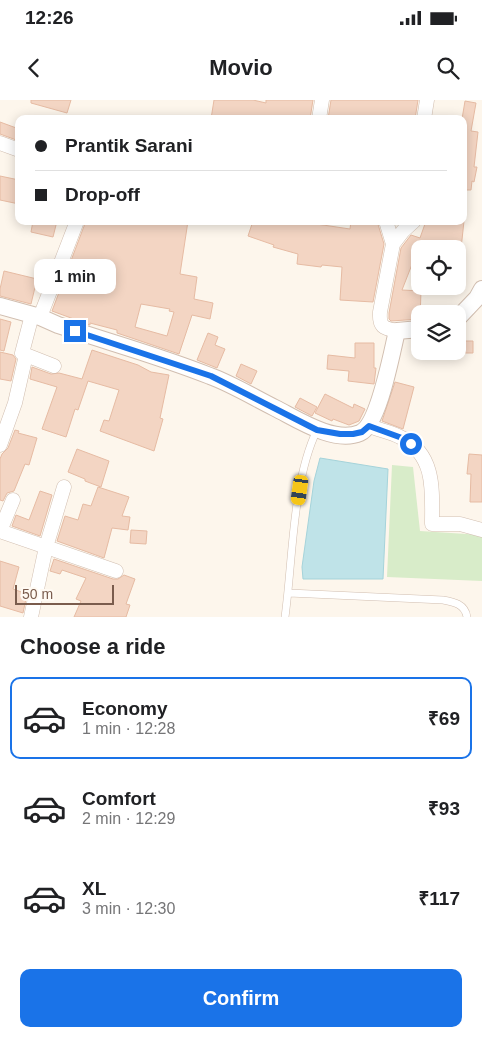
<!DOCTYPE html>
<meta charset="utf-8">
<style>
:root{--surface:#fff;--page:#f2f2f2;--text:#202124;--muted:#757577;--line:#e0e0e0;--accent:#1a73e8}
body{margin:0;font-family:Helvetica,sans-serif;background:var(--page);color:var(--text);height:100vh;display:flex;flex-direction:column;font-size:19px;white-space:nowrap}
*{box-sizing:border-box;margin:0}
p{font-size:16px;color:var(--muted)}
.icon{flex:none;width:28px;height:28px;fill:none;stroke:currentColor;stroke-width:2;stroke-linecap:round;stroke-linejoin:round}
.map{position:relative;height:517px;overflow:hidden}
.side{display:flex;flex-direction:column;background:var(--surface);flex:1}
.side>*{flex:none}
.guide{position:absolute;left:15px;top:15px;width:452px;height:110px;border-radius:10px;box-shadow:0 2px 12px #0003;display:grid;align-content:center;height:110px;padding:0 20px;background:var(--surface)}
.tools{position:absolute;left:411px;top:140px;display:grid;gap:10px}
.tools a{display:grid;place-items:center;width:55px;height:55px;border-radius:10px;background:var(--surface);box-shadow:0 2px 12px #0003;font-size:25px}
.scale{position:absolute;left:15px;bottom:12px;width:99px;box-sizing:border-box;padding-left:5px;border:2px solid #7a5c4d;border-top:0;font-size:14px;line-height:18px;white-space:nowrap;color:#7a5c4d;-webkit-text-stroke:4px #fffaf3;paint-order:stroke}
.end{position:absolute;width:22px;height:22px;margin:-11px;border:6px solid #1a73e8;background:#fff;box-shadow:0 0 0 2px #fff}
.from{border-radius:50%}
.bubble{position:absolute;height:35px;border-radius:10px;background:var(--surface);box-shadow:0 2px 12px #0003;font-size:16px;font-weight:800;line-height:35px;text-align:center}
.car{position:absolute;width:15px;height:30px;margin:-15px -8px;border-radius:6px;box-shadow:0 0 4px 1px #0007;background:linear-gradient(#f5c518 24%,#345 0 40%,#f5c518 0 76%,#345 0 86%,#f5c518 0)}
.guide b{display:flex;align-items:center;gap:18px;height:48px;font-size:19px}
.guide b+b{border-top:1px solid var(--line)}
.guide i{width:12px;height:12px;background:var(--text)}
ul{padding:0;list-style:none}
li{display:flex;align-items:center;gap:15px;height:82px;margin:0 10px 8px;padding:0 10px;border:2px solid transparent;border-radius:10px}
li div{flex:1}
li b{display:block;font-size:19px}
li em{font-style:normal;font-weight:800}
li.selected{border-color:var(--accent)}
li>.icon{width:45px;height:45px;stroke-width:1.5}
h2{padding:0 20px;font-size:22px;line-height:60px}
.primary-button{display:flex;gap:10px;margin-top:auto;padding:10px 20px}
.primary-button a{flex:1;height:58px;border-radius:10px;background:var(--accent);color:#fff;font-size:20px;font-weight:800;line-height:58px;text-align:center}
.status{display:flex;justify-content:space-between;align-items:center;height:35px;padding:0 25px;background:var(--surface);direction:ltr}
.status svg{height:14px;fill:currentColor}
header{display:flex;justify-content:space-between;align-items:center;height:65px;padding:0 20px;background:var(--surface);font-size:22px;font-weight:800}
.map>svg:first-child{display:block}
</style>
<div class="status"><b>12:26</b><svg viewBox="0 0 49 12"><path d="M0 12V9h3v3zM5 12V6h3v6zM10 12V3h3v9zM15 12V0h3v12zM26 1h20v11H26zM47 4h2v5h-2z"/></svg></div>
<header><svg class="icon" aria-label="back" viewBox="0 0 24 24"><path d="M15 5l-7 7 7 7"/></svg>Movio<svg class="icon" aria-label="search" viewBox="0 0 24 24"><circle cx="10" cy="10" r="6"/><path d="M15 15l6 6"/></svg></header>
<div class="map">
<svg width="482" height="517" viewBox="0 0 482 517">
<rect width="100%" height="100%" fill="#fdf6ec"/>
<path fill="#d8ecc9" d="M392,365l21,2 7,64 62,4v46l-95,-4z"/>
<path fill="#bfe3e8" stroke="#a5d3da" d="M320,358l68,11 -5,110h-80l-1,-12 12,-86z"/>
<path fill="#f3d5c3" stroke="#e6bba3" fill-rule="evenodd" d="M31,0h40l-4,13 -36,-10z
M214,0h39l13,3v-3h47l-3,19h-99z
M331,0h87l-3,19h-87z
M465,1l11,2 -5,28 7,1 -4,35h3l-3,15 -2,-1 -1,9h-7v-71h-2z
M0,22l19,7v12l-19,-7z
M0,76l19,4v24l-19,-4z
M33,121h24l-4,16 -22,-5z
M86,121h102l-8,53 17,3 -3,22 19,4 -3,16 -18,-4 -13,39 -62,-21v-3l-27,-7v2l-38,-14zM141,204l29,5 -1,2 5,1 -7,24 -32,-9z
M253,121h43l54,8 1,-8h26l7,23 -11,58 -33,-2 2,-33 -20,-2 -1,2 -24,-3 1,-10 -25,-7 1,-2 -26,-9z
M426,121h38l-3,28h-43l-16,41 19,1 -1,28 -29,2 -2,-2v-6l12,-65 10,-13 9,3z
M4,171l33,8 -6,25 -31,-8v-7z
M0,219l11,3 -7,29 -4,-1z
M208,233l10,4 -3,8 10,4 -8,19 -20,-8z
M458,241h15v12h-15z
M355,243h19v25h2l-2,16 -26,-3 1,-10 -22,-2 1,-14 27,3z
M92,250l46,15 13,7 18,3 -9,43 3,1 -9,32 -54,-20 4,-11 5,1 10,-31 -31,-9 -10,29 -3,-1 -9,28 -24,-8 15,-42 -27,-8 2,-12 19,7 8,-1 23,6z
M0,252l13,3 3,4 -5,22 -11,-2z
M241,264l16,7 -6,13 -15,-8z
M395,282l19,5 -11,42 -21,-8z
M325,294l28,14 1,-4 11,5 -6,12 -10,4 -16,-6 -1,2 -17,-8z
M300,298l17,9 -5,9 -17,-9z
M15,330l4,1 -1,2 19,5 -8,27 -4,-1 -11,27 -7,2 -4,8 -3,-1v-41l2,-5 6,-6z
M77,349l32,12 -8,26 -16,-6v-2l-17,-7z
M469,354l13,1v47h-12l1,-28h-4z
M98,387l31,10 -7,19 8,1 -2,13 -16,-2 -8,30 -47,-17 8,-25 13,4 5,-16 8,2z
M40,391l12,4 -12,41 -28,-10 4,-11 13,5z
M131,430l16,1 -1,13 -16,-1z
M54,459l59,20h5l6,-4 11,4 -9,25 4,1 -4,12h-52l7,-16 -5,-2 10,-21 -24,-8 -2,4 -10,-3z
M0,461l19,6 -6,22 14,5 -4,19 -23,-7z"/>
<g fill="none" stroke-linecap="round" stroke-linejoin="round">
<defs>
<path id="service" d="M289,493l154,7c11,2 22,4 24,17
M285,517c8,-58 7,-135 32,-187"/>
<path id="minor" d="M319,19l3,-19
M424,19l3,-19
M0,43l19,7
M386,121l7,23 -13,68c-1,15 3,16 17,19
M393,144l10,-13 11,-10
M40,217l37,-96
M26,255l28,11
M369,326c10,4 23,6 33,12 34,18 30,53 30,86h28l22,6
M0,345l15,-42 11,-48 -4,-2 10,-38
M0,431l116,40
M0,431l13,-31
M31,517l15,-70 18,-60"/>
<path id="tertiary" d="M0,206l40,11 18,8c50,17 102,31 152,51 22,8 43,21 65,32 22,11 59,36 85,25 19,-8 32,-82 37,-102l23,-2
M458,218l19,-20 5,-9"/>
</defs>
<use href="#service" stroke="#d1beb0" stroke-width="8"/>
<use href="#minor" stroke="#d1beb0" stroke-width="15"/>
<use href="#tertiary" stroke="#d1beb0" stroke-width="18"/>
<use href="#service" stroke="#fff" stroke-width="7"/>
<use href="#minor" stroke="#fff" stroke-width="14"/>
<use href="#tertiary" stroke="#fff" stroke-width="16"/>
</g>
<g fill="none" stroke-linecap="round" stroke-linejoin="round">
<path stroke="#1a73e8" stroke-width="6" d="M75,231l136,45 106,54 23,4h13l9,-2 7,-6 33,12 9,6"/>
</g>
</svg>
<div class="tools">
<a><svg class="icon" aria-label="locate" viewBox="0 0 24 24"><circle cx="12" cy="12" r="6"/><path d="M12 2v4M12 18v4M2 12h4M18 12h4"/></svg></a>
<a><svg class="icon" aria-label="layers" viewBox="0 0 24 24"><path d="M12 4l9 5-9 5-9-5zM3 14l9 5 9-5"/></svg></a>
</div>
<div class="scale">50 m</div>
<i class="end from" style="left:411px;top:344px"></i>
<i class="end" style="left:75px;top:231px"></i>
<div class="bubble" style="left:34px;top:159px;width:82px">1 min</div>
<i class="car" style="left:300px;top:390px;rotate:188deg"></i>
<div class="guide">
<b><i class="from"></i>Prantik Sarani</b>
<b><i></i>Drop-off</b>
</div>
</div>
<section class="side">
<h2>Choose a ride</h2>
<ul>
<li class="selected"><svg class="icon" aria-label="car" viewBox="0 0 24 24"><path d="M5 17H2v-5l4-1 3-4h7l3 4 3 1v5h-3M9 17h6M6 11h13"/><circle cx="7" cy="17" r="2"/><circle cx="17" cy="17" r="2"/></svg><div><b>Economy</b><p>1 min · 12:28</p></div><em>₹69</em></li>
<li><svg class="icon" aria-label="car" viewBox="0 0 24 24"><path d="M5 17H2v-5l4-1 3-4h7l3 4 3 1v5h-3M9 17h6M6 11h13"/><circle cx="7" cy="17" r="2"/><circle cx="17" cy="17" r="2"/></svg><div><b>Comfort</b><p>2 min · 12:29</p></div><em>₹93</em></li>
<li><svg class="icon" aria-label="car" viewBox="0 0 24 24"><path d="M5 17H2v-5l4-1 3-4h7l3 4 3 1v5h-3M9 17h6M6 11h13"/><circle cx="7" cy="17" r="2"/><circle cx="17" cy="17" r="2"/></svg><div><b>XL</b><p>3 min · 12:30</p></div><em>₹117</em></li>
</ul>
<div class="primary-button"><a>Confirm</a></div>
</section>
